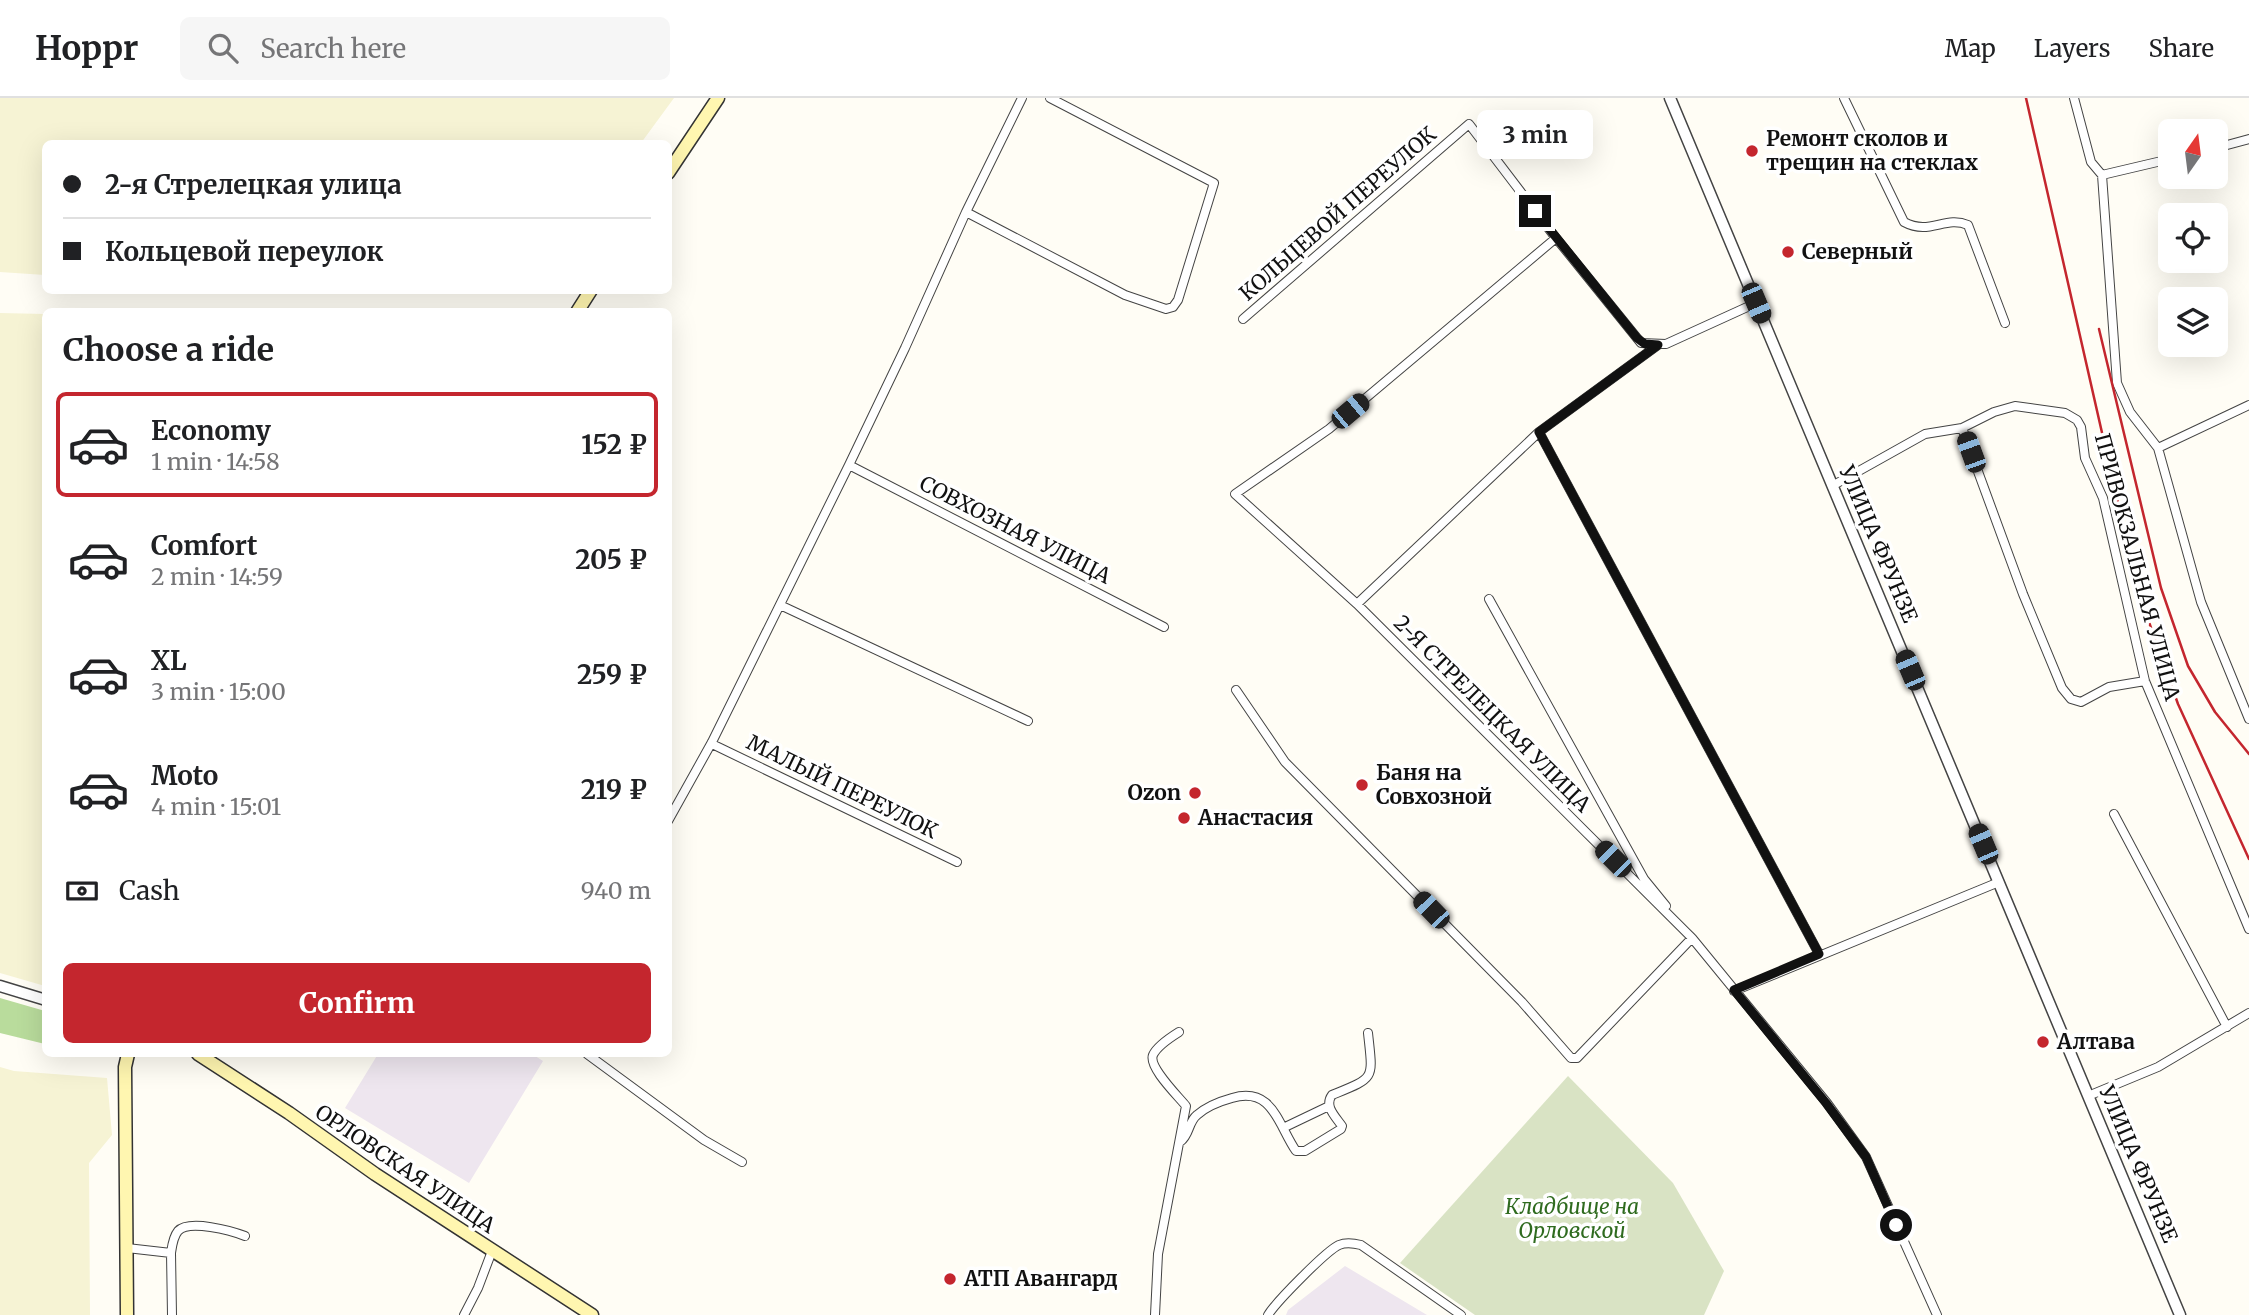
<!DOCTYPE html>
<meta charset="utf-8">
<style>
:root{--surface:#fff;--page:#f6f6f6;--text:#202124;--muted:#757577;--line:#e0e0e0;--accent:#c4262e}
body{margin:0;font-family:Merriweather,serif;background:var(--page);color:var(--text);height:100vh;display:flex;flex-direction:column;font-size:26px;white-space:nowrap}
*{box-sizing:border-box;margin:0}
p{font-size:23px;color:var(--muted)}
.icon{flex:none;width:38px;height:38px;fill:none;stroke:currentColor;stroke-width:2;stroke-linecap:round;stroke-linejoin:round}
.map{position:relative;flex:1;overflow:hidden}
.panel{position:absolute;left:42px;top:210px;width:630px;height:749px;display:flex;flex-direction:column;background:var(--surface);border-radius:10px;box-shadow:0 7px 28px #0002}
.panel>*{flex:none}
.top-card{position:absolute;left:42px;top:42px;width:630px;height:154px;border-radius:10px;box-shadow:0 7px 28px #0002;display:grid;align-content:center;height:154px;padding:0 21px;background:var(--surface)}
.needle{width:46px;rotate:14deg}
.controls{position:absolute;left:2158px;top:21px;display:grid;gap:14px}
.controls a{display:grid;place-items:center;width:70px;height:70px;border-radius:10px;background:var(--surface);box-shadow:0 7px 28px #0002;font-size:35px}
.end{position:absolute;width:32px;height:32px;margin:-16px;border:9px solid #111;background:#fff;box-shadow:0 0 0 4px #fff}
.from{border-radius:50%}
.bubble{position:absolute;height:49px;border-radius:10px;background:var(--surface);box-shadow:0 7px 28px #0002;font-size:23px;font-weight:700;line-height:49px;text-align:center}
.car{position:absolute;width:21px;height:42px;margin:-21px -10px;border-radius:9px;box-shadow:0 0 5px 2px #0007;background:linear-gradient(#222 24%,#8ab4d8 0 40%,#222 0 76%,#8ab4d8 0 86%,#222 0)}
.top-card b{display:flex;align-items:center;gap:24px;height:66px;font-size:26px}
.top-card b+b{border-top:2px solid var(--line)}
.top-card i{width:18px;height:18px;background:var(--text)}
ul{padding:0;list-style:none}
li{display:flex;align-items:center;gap:21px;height:105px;margin:0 14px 10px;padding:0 7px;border:4px solid transparent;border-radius:10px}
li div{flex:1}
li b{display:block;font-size:26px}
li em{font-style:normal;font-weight:700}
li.selected{border-color:var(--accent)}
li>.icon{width:63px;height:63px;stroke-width:1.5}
h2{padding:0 21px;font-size:32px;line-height:84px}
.pay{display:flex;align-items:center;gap:18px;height:77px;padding:0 21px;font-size:26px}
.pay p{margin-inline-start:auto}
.button{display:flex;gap:14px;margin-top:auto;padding:14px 21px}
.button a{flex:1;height:80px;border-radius:10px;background:var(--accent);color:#fff;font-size:28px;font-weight:700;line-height:80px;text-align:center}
header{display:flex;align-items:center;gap:42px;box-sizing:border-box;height:98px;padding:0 35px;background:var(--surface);border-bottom:2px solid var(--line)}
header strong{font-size:33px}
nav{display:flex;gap:38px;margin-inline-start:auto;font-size:24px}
.search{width:490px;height:63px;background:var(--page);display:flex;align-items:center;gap:18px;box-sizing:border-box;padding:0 24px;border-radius:10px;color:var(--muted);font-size:26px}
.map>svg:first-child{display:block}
</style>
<header>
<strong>Hoppr</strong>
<div class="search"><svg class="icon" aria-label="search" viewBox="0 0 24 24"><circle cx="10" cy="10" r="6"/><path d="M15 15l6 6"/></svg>Search here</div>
<nav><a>Map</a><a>Layers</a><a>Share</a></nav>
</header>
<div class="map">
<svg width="2249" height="1217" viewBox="0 0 2249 1217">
<rect width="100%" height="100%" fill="#fffdf5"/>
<path fill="#eee6ef" d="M378,956h154l11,7 -74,122 -124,-75z
M1345,1168l82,49h-141l2,-5z"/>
<path fill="#f6f3d4" d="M0,0h674l-33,45 -595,1 -1,131 -45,-3z
M0,215l45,1v672l-45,-13z
M0,969l14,4 93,7 5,57 -23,28 1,152h-90z"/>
<path fill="#b9dc9c" d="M0,900l45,13v33l-45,-11z"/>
<path fill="#d9e3c4" d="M1568,978l105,107 51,88 -20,44h-229l-75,-52z"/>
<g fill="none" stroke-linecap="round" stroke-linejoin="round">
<defs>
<path id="minor" d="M1844,0l60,124c26,14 41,-7 64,3l37,98
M2074,0l17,64 11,13 15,208 13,29 28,36 43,154 48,117
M2216,50l33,-9
M2102,77l68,-16
M966,114l159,83 41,14 7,-2 5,-7 36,-117 -164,-85
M1556,140l-227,191 -94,65 122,110 335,334 135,165 39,54 71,158
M1243,221l226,-195 83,109 89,110 25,1 90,-41
M1962,330l61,166 39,94 9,11 10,3 28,-15 36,-6
M1539,334l280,522
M2158,350l91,-43
M849,367l315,162
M1832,388l93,-52 37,-6 32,-16 21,-6 50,7 12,7 4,7 4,31 18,40 42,183 104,248
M1489,501l155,280 22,27
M1357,506l182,-172 119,-87
M780,507l248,116
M1236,592l49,72 237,240 49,56h6l115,-120 -3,-3
M712,646l245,118
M2114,716l113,213
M668,723l44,-79 137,-277 56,-117 61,-136 56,-114
M1734,893l265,-109
M587,956l117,86 38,22
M2088,998l70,-29 91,-54
M1283,1030l46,-22
M1180,1044c10,-7 8,-20 17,-27 9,-8 24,-14 35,-17 41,-12 46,27 64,53h9l36,-22 1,-3c-7,-10 -18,-20 -10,-31 44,-18 41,-15 36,-62
M127,1150l44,5 1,62
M171,1155c1,-7 2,-16 7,-22 11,-12 54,0 67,5
M464,1217l14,-27 14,-37
M1155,1217l3,-61 28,-148c-8,-10 -38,-39 -33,-51 4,-9 18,-18 26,-23
M1268,1217c8,-13 58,-64 71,-70 7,-3 14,-2 22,0l100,70"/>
<path id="tertiary" d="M1670,0l510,1217
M0,888l46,14"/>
<path id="secondary" d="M668,75l50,-75
M577,214l14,-22
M198,956l91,59 86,61 217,141
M127,1217l-2,-248 3,-13"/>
</defs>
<use href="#minor" stroke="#444" stroke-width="10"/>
<use href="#tertiary" stroke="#444" stroke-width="13"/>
<use href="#secondary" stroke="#333" stroke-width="15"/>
<use href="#minor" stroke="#fff" stroke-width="8"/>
<use href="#tertiary" stroke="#fff" stroke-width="10"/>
<use href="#secondary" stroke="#fff6b0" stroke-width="12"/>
<path stroke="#c4262e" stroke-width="2.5" d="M2026,0l104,458 20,69 28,79 71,155
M2099,231l62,259 27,78 27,46 34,42"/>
</g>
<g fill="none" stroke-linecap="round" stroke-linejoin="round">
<path stroke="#111" stroke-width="9" d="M1535,113l102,127 8,6 13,1 -119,87 280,522 -85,36 92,113 40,54 30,68"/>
</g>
<g fill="#c4262e" stroke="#fff" stroke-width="2.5">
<circle cx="1752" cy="53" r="7"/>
<circle cx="1788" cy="154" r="7"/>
<circle cx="1362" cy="687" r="7"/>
<circle cx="1195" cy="695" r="7"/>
<circle cx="1184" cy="720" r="7"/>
<circle cx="2043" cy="944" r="7"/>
<circle cx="950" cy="1181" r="7"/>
</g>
<g text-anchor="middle" stroke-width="7" stroke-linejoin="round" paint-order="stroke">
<g font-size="21" font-weight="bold" fill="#111" stroke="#fff" text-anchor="start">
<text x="1766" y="48">Ремонт сколов и<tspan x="1766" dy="24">трещин на стеклах</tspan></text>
<text x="1802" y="161">Северный</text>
<text x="1376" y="682">Баня на<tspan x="1376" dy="24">Совхозной</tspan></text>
<text x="1181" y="702" text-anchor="end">Ozon</text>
<text x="1198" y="727">Анастасия</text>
<text x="2057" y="951">Алтава</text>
<text x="964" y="1188">АТП Авангард</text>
</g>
<g font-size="21" fill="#111" stroke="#fff">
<text transform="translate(1338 116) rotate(-41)" y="7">КОЛЬЦЕВОЙ ПЕРЕУЛОК</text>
<text transform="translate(1015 432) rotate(27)" y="7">СОВХОЗНАЯ УЛИЦА</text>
<text transform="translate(1878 446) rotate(67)" y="7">УЛИЦА ФРУНЗЕ</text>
<text transform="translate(2137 469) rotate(75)" y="7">ПРИВОКЗАЛЬНАЯ УЛИЦА</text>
<text transform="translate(1492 616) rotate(45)" y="7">2-Я СТРЕЛЕЦКАЯ УЛИЦА</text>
<text transform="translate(842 689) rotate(26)" y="7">МАЛЫЙ ПЕРЕУЛОК</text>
<text transform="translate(2138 1066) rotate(67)" y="7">УЛИЦА ФРУНЗЕ</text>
<text transform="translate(405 1071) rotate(34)" y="7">ОРЛОВСКАЯ УЛИЦА</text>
</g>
<g font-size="21" font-style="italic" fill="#2f6b1f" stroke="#fff">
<text x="1572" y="1116">Кладбище на<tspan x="1572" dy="24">Орловской</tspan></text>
</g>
</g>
</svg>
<div class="controls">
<a><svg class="needle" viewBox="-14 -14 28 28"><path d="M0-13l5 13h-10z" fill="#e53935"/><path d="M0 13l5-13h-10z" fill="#757577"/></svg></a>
<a><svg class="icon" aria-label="locate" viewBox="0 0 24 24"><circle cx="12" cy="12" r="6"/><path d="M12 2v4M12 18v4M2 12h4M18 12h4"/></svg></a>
<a><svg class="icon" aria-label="layers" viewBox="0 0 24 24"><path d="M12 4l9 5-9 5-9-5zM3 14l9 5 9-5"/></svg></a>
</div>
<i class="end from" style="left:1896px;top:1127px"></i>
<i class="end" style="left:1535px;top:113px"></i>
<div class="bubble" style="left:1477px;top:12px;width:116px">3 min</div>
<i class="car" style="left:1756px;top:205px;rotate:157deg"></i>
<i class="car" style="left:1350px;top:313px;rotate:50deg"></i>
<i class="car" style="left:1971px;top:354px;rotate:340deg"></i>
<i class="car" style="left:1910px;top:572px;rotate:337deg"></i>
<i class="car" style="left:1983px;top:746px;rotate:337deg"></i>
<i class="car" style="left:1613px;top:761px;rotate:315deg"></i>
<i class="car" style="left:1431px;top:812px;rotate:316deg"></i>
<div class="top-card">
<b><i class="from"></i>2-я Стрелецкая улица</b>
<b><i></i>Кольцевой переулок</b>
</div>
<section class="panel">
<h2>Choose a ride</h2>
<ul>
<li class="selected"><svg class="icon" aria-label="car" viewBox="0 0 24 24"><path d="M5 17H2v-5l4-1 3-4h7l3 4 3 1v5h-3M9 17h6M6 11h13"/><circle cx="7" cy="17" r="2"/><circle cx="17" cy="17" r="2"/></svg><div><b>Economy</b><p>1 min · 14:58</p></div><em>152 ₽</em></li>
<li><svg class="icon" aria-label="car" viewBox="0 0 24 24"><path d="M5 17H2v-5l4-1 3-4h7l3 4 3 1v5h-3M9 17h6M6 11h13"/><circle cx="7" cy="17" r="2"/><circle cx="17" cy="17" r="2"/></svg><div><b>Comfort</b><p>2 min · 14:59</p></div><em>205 ₽</em></li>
<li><svg class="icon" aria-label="car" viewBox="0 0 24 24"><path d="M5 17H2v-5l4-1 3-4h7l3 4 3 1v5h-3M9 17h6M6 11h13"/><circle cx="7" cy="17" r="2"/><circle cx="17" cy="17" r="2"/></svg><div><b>XL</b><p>3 min · 15:00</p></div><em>259 ₽</em></li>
<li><svg class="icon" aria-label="car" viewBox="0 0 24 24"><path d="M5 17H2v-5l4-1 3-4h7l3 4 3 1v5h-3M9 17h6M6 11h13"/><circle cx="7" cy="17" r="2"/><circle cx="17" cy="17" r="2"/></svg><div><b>Moto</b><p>4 min · 15:01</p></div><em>219 ₽</em></li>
</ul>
<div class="pay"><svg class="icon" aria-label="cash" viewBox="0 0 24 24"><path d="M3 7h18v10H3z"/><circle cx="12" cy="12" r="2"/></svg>Cash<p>940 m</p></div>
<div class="button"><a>Confirm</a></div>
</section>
</div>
